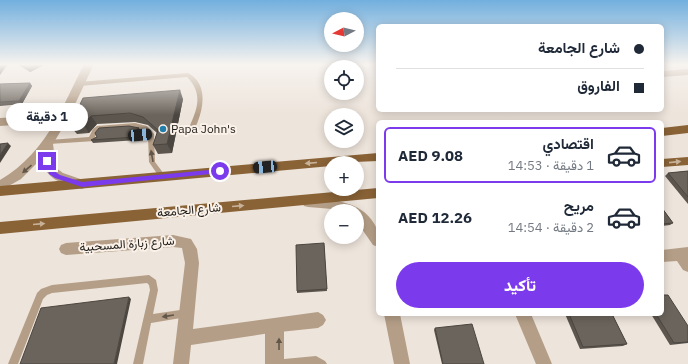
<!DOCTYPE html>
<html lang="ar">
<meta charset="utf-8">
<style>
:root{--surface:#fff;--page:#f6f6f7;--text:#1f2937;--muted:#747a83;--line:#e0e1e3;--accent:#7c3aed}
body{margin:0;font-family:"IBM Plex Sans",Vazirmatn,sans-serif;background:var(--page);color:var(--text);direction:rtl;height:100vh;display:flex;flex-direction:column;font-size:15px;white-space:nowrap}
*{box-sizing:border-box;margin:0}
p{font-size:13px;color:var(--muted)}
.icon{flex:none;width:22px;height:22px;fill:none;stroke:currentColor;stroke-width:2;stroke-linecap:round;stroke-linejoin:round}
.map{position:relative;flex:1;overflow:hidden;direction:ltr}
.panel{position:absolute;left:376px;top:120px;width:288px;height:196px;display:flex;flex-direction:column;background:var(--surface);border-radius:6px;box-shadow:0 2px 10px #0003;direction:rtl}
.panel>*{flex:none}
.hud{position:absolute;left:376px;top:24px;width:288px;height:88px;border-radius:6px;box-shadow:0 2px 10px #0003;direction:rtl;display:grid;align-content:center;height:88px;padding:0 20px;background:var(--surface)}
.needle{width:26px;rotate:263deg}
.fabs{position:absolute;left:324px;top:12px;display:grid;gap:8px}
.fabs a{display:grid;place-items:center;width:40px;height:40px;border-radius:50%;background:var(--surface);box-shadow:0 2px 10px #0003;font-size:20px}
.end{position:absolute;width:18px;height:18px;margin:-9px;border:5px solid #7c3aed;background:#fff;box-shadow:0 0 0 2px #fff}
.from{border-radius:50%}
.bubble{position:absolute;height:28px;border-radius:14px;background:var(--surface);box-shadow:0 2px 10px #0003;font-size:13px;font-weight:800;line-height:28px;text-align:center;direction:rtl}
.car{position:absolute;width:12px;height:24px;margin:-12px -6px;border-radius:5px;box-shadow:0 0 3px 1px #0007;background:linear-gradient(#222 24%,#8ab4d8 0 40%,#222 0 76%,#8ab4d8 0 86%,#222 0)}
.hud b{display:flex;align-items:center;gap:14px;height:38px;font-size:15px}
.hud b+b{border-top:1px solid var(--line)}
.hud i{width:10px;height:10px;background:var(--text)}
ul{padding:7px 0 0;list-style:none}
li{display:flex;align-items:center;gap:12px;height:56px;margin:0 8px 6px;padding:0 12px;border:2px solid transparent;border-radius:6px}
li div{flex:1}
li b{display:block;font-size:15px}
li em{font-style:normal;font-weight:800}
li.on{border-color:var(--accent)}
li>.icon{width:36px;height:36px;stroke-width:1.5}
.primary-button{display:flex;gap:8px;margin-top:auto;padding:8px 20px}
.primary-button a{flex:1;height:46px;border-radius:24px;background:var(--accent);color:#fff;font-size:16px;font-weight:800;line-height:46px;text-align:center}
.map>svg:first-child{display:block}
</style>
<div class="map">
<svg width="688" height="364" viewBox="0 0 688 364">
<rect width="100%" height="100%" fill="#ede4db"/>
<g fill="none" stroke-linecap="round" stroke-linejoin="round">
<path fill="#b49e87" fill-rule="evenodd" d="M188,73c19,10 16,32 10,48 -2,5 -4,11 -8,13l-3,-2c9,-20 18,-37 0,-55l-108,9 -3,-2 3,-2z
M135,123l12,3 7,8 1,28 9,12 1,2 -1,2h-4l-11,-16 -1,-25h-8l-3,-2 1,-2 7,-1c-8,-9 -33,-3 -44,-2l-4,2 -2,5 3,2 -3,2 -46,3 -3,-2 3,-2 40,-3 4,-8 4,-3z
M149,275l7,5 2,10 -5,24 34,-5 3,1 1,3 -1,3 -3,1 -36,6 -8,41h-10l17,-74 -1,-5 -2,-2 -95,10 -5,2 -4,4 -25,65h-10l29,-71 4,-4 11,-4z
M279,319l3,2 2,3v35l32,-3 9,5 2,3h-62v-39l2,-3 3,-2 3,2 1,3 2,-4z"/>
<path fill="#b49e87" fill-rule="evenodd" d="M84,64h10l-25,53 -16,27 3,24 7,5 23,8 2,3 -2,3 -4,2c-19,-6 -37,-8 -40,-31l-21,21 -21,12v-11c24,-14 41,-34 55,-58l-55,4v-8l59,-3z
M688,69v6l-26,2v-6z
M308,197c26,3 57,4 69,32 2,4 1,13 1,18l-5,-2 -16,-23v-11l-49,-4 -4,-1 -2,-4 2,-4z
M173,235l18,4 6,10 2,14 -6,66 125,-17 5,3 3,5 -3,5 -5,3 -48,5 -79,12 -2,19h-16l12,-101 -3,-15 -9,-1 -107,8 -5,-2 -2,-4 2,-4 5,-2z
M688,247v25l-5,-2 -6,-9 -15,1v-12z
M384,314h16l10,50h-16z
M515,314h16l21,50h-16z"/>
<path fill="#896236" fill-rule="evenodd" d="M688,125v8l-26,3v-8z
M378,153v8l-47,2v3l-331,30v-10z
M688,157v8l-26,2v-8z
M378,188v10l-378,36v-12z"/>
</g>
<path fill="#5c564f" d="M18,64h28l-16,8 -10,-6z
M30,83l2,3 -10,18 -22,2v-22z
M83,98l100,1 -11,54 -14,1 -5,-9 4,-12 -9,-8 -13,-3 -38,2 -8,9 -12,1 -7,-8z
M141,131l-5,3 2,6 -45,3 -2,-3 6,-3z
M688,171v33l-23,-28 3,-3z
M662,208l11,15 -3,2 -8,1z
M324,243l3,48 -30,2v-2z
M565,314h47l15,30 -4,2 -43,3z
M651,314h11l26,12v17l-18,2z
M435,328l49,36h-42l-8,-34z"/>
<path fill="#4b4640" d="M3,64h5l-8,11v-7z
M38,64h8l-16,8 -2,-3z
M30,83l2,3 -10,18 -3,-3z
M180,90l3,9 -11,54 -5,-9z
M91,116l6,8 -8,9 -6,-9z
M139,128l2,3 -5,3 2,6 -4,-9z
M8,143l3,3 -11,17v-8z
M129,297l2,2 -14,65h-3z"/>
<path fill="#6b645c" stroke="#4b4640" d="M0,64h3l-3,4z
M18,64h20l-10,5z
M30,83l-11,18 -19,1v-18z
M180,90l-13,54 -14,1 5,-15 -15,-13 -13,-4 -39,3 -8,8 -13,2 13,-28z
M129,126l10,2 -5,3 2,6 -45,3 6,-3 -2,-4 4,-5z
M8,143l-8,12v-11z
M688,171v26l-20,-24z
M662,208l11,15 -11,1z
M324,243l3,46 -30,2 -1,-46z
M662,295h6l20,31v16l-14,1 -18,-29h6z
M129,297l-15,67h-94l21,-56z
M569,314h43l15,30 -44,3z
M472,324l12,40h-41l-8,-36z"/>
<defs><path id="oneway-solid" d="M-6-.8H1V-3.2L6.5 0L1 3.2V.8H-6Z"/></defs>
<g fill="#625649">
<use href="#oneway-solid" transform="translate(152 156) rotate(-100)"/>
<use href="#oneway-solid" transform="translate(27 169) rotate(139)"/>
<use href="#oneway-solid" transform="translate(168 316) rotate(171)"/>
<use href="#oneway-solid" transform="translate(279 344) rotate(-90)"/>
</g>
<g fill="#c7b198">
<use href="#oneway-solid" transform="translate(675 162) rotate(-6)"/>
<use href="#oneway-solid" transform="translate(311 163) rotate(175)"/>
<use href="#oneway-solid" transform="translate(238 206) rotate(-5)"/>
<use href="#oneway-solid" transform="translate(39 224) rotate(-5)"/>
</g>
<linearGradient id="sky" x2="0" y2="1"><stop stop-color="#72afde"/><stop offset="0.56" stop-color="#f7f3ef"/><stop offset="1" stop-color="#f7f3ef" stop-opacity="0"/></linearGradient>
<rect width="688" height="115" fill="url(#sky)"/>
<path fill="#7c3aed" d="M45,159h4l5,12 6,4 22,7 138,-13 3,2 -3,2 -138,14 -27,-9 -6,-4z"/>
<circle fill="#227dab" stroke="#faf1e9" stroke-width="1.5" cx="163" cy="129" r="4"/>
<g text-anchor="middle" stroke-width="4" stroke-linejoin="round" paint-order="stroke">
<g font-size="12" fill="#1e1b17" stroke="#faf1e9" text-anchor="start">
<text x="171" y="133">Papa John's</text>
</g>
<g font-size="12" fill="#1e1b17" stroke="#faf1e9">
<text transform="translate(189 210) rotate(-5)" y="4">شارع الجامعة</text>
<text transform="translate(127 244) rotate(-4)" y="4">شارع زبارة المسحبية</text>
</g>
</g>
</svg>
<div class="fabs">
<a><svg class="needle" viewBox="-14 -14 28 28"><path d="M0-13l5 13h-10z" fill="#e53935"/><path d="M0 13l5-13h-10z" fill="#747a83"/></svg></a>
<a><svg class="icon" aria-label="locate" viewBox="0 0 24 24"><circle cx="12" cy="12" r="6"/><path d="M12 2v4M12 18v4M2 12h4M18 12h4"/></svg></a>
<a><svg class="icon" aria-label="layers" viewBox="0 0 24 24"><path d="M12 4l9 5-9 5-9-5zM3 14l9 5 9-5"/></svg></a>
<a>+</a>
<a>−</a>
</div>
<i class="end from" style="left:220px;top:171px"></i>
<i class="end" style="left:47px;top:161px"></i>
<div class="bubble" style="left:6px;top:103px;width:82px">1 دقيقة</div>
<i class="car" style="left:140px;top:135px;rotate:85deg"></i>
<i class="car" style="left:265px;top:167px;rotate:265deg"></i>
<div class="hud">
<b><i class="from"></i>شارع الجامعة</b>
<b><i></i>الفاروق</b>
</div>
<section class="panel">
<ul>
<li class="on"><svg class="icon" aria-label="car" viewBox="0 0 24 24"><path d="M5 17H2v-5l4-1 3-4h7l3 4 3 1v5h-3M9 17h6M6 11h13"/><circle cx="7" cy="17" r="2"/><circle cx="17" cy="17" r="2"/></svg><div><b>اقتصادي</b><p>1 دقيقة · 14:53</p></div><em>AED 9.08</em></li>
<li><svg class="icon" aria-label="car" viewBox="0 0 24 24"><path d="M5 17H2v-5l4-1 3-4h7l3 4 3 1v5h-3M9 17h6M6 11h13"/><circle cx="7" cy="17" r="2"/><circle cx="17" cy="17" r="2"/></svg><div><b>مريح</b><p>2 دقيقة · 14:54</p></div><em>AED 12.26</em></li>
</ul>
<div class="primary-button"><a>تأكيد</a></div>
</section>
</div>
